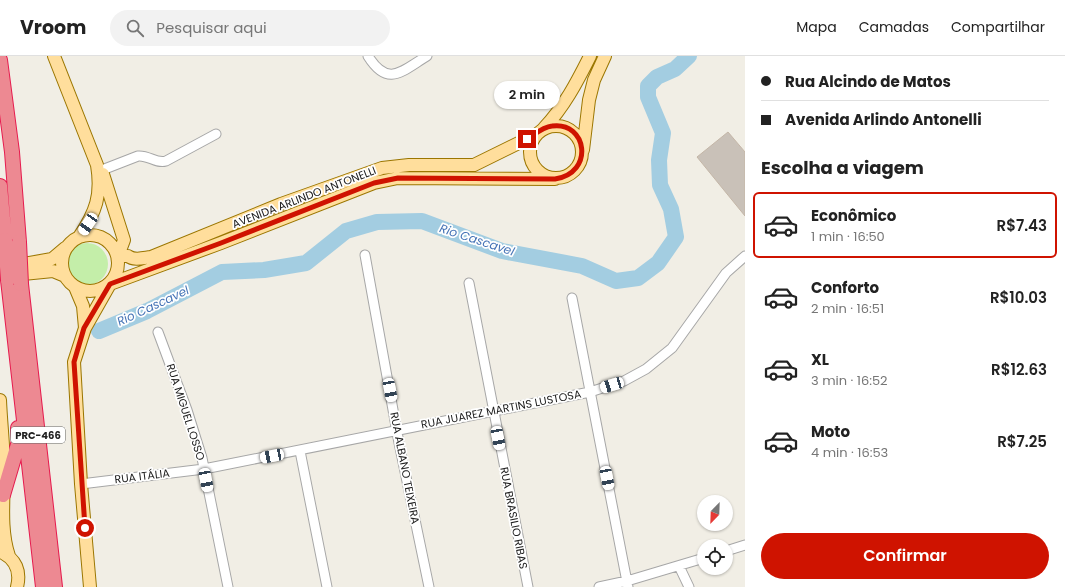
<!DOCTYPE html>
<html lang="pt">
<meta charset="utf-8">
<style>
:root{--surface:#fff;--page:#f2f2f2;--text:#222;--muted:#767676;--line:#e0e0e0;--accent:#cf1300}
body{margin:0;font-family:Poppins,sans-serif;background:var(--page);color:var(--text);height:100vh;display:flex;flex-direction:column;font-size:15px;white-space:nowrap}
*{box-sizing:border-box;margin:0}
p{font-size:13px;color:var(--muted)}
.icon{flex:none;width:22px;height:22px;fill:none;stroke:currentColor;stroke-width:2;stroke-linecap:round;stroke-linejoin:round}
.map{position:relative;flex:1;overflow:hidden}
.details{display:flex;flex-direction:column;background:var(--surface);width:320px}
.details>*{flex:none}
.banner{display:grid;align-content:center;height:88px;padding:0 16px;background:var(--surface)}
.needle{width:26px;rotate:203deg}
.controls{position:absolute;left:697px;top:439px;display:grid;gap:8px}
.controls a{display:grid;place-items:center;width:36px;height:36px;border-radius:50%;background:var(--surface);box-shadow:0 1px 3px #0004;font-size:20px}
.end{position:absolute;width:18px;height:18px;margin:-9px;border:5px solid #cf1300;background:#fff;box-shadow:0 0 0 2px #fff}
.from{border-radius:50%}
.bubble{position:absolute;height:28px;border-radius:14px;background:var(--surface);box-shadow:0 1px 3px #0004;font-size:13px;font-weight:600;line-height:28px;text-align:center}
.car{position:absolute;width:12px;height:24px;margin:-12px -6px;border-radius:5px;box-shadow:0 0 3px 1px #0007;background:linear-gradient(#fff 24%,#345 0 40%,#fff 0 76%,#345 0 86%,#fff 0)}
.banner b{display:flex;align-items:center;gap:14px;height:38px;font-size:15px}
.banner b+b{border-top:1px solid var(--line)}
.banner i{width:10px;height:10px;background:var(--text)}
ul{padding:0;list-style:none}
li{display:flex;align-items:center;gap:12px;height:66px;margin:0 8px 6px;padding:0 8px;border:2px solid transparent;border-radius:6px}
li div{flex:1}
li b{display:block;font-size:15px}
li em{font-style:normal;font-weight:600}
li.active{border-color:var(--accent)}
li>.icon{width:36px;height:36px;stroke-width:1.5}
h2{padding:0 16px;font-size:18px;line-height:48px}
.button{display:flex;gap:8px;margin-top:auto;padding:8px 16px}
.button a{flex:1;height:46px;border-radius:24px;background:var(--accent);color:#fff;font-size:16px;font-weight:600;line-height:46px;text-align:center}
header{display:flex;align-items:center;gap:24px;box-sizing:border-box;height:56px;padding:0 20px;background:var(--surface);border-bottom:1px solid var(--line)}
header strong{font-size:19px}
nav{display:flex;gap:22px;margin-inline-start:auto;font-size:14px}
.search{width:280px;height:36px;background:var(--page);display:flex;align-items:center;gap:10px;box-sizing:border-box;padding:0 14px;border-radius:22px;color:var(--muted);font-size:15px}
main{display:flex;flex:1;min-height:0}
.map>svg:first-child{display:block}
</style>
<header>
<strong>Vroom</strong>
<div class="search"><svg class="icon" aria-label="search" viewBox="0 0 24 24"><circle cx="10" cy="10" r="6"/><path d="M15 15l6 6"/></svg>Pesquisar aqui</div>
<nav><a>Mapa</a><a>Camadas</a><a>Compartilhar</a></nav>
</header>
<main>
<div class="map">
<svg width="745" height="531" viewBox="0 0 745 531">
<rect width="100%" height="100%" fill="#f1eee5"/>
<path fill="#c4eea9" d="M66 208a21 21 0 1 1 42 0a21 21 0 1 1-42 0Z"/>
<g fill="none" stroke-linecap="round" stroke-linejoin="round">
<path stroke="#a3cde1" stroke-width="16" d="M99,275l48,-20 75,-39 42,-2 42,-7 40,-32 31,-9 45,-1 80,30 80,15 34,15 22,-3 20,-15 18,-26 -5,-28 -11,-24 -1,-25 4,-27 -15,-36v-11l9,-9 18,-8 14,-13"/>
</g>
<path fill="#c9c1b8" stroke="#c4b6a7" d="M728,76l17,20v64l-48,-59z"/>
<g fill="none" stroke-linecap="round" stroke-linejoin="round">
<defs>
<path id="minor" d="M368,0c20,32 34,15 59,0
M102,114l36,-14c11,-1 18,8 28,5l50,-27
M365,199l34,188 30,144
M469,227l59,304
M572,242l56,289
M158,276l29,78 15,48 26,129
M300,395l27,136
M81,428l123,-15 386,-77 34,-11 22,-12 26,-21 54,-75 19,-17
M726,495l19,-6
M679,510l10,21
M599,531l28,-6 77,-23"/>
<path id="major" d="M54,0l43,109c5,30 -1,47 -18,72
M530 96a26 26 0 1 1 52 0a26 26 0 1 1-52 0Z
M544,72c20,-21 33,-46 46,-72
M583,94l6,-50 5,-20 11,-24
M103,118l21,66 -6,16
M62 207a28 28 0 1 1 56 0a28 28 0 1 1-56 0Z
M118,200h10c6,5 15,2 23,1l130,-53 101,-36 27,-3h65l63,-31
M0,212l52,-9 13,-11
M13,219l40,-4 12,5
M75,231l8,19 2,22
M0,344c1,24 4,48 4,71 0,28 -4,59 5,85
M1,496c15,7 20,19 16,35
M90,531l-9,-103 -7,-122 11,-34 25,-44 111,-41 153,-60 24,-5 157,1"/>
<path id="highway" d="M0,4l12,92 7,90
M0,130l5,54
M8,224l35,307
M21,228l34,303
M3,439l16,-54 -1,-13"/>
</defs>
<use href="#minor" stroke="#a7a7a7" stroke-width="11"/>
<use href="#major" stroke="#9b7600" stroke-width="14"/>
<use href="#highway" stroke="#e61b4e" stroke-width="16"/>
<use href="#minor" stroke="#fff" stroke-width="9"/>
<use href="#major" stroke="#ffde9c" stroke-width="12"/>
<use href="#highway" stroke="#ed8992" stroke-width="14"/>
<defs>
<path id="highway-bridge" d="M5,184l3,40
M19,186l2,42"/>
</defs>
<use href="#highway-bridge" stroke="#e61b4e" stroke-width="16" stroke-linecap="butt"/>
<use href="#highway-bridge" stroke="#ed8992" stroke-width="14"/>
</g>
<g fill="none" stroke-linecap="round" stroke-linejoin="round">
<path stroke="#cf1300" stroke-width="5" d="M85,472l-11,-166 10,-34 26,-44 111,-41 153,-60 24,-5 157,1c40,-6 32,-58 -3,-53 -9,1 -17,8 -25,13"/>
</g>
<g text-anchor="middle" stroke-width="3.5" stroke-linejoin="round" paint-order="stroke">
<rect fill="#fff" stroke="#636363" stroke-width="1" x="11" y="371" width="54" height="16" rx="3"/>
<g font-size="10" font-weight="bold" fill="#202020">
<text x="38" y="383">PRC-466</text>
</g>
<g font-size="11" fill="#202020" stroke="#fff">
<text transform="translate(304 141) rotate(-21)" y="4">AVENIDA ARLINDO ANTONELLI</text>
<text transform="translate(501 353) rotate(-11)" y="4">RUA JUAREZ MARTINS LUSTOSA</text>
<text transform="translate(186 356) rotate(72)" y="4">RUA MIGUEL LOSSO</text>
<text transform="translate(405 412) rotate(79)" y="4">RUA ALBANO TEIXEIRA</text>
<text transform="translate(142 420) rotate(-7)" y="4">RUA ITÁLIA</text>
<text transform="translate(514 462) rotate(79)" y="4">RUA BRASILIO RIBAS</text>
</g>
<g font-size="12" font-style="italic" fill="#4573b6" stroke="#fff">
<text transform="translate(477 184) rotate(18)" y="4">Rio Cascavel</text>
<text transform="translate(153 250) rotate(-25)" y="4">Rio Cascavel</text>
</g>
</g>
</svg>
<div class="controls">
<a><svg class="needle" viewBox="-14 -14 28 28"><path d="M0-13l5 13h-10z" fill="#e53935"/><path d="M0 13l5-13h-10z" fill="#767676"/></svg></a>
<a><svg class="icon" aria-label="locate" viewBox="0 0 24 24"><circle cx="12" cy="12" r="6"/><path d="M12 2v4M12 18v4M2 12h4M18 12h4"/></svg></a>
</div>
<i class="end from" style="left:85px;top:472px"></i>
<i class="end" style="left:527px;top:83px"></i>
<div class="bubble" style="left:494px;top:25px;width:66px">2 min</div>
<i class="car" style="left:88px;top:168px;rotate:214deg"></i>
<i class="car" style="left:612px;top:329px;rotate:253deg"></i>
<i class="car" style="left:390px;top:334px;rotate:169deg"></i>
<i class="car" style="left:498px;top:382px;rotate:169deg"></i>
<i class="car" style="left:272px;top:400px;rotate:259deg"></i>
<i class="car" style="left:607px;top:422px;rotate:169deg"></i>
<i class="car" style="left:206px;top:424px;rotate:169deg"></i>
</div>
<section class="details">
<div class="banner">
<b><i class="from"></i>Rua Alcindo de Matos</b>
<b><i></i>Avenida Arlindo Antonelli</b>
</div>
<h2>Escolha a viagem</h2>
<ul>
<li class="active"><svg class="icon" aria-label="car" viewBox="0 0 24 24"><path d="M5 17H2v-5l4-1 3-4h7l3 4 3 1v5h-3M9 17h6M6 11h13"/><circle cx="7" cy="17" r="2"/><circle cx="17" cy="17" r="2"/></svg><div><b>Econômico</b><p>1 min · 16:50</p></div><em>R$7.43</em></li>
<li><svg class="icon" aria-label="car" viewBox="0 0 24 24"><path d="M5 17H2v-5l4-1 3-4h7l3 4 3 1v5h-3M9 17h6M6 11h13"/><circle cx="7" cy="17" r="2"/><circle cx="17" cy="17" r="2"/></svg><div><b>Conforto</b><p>2 min · 16:51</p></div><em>R$10.03</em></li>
<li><svg class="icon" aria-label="car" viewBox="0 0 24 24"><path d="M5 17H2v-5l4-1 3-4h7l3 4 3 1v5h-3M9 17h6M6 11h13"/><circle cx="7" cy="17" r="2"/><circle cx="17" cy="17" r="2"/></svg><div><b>XL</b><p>3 min · 16:52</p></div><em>R$12.63</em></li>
<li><svg class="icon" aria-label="car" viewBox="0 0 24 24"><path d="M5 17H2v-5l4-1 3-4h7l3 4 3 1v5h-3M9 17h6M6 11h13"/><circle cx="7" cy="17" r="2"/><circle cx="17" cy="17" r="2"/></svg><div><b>Moto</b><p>4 min · 16:53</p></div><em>R$7.25</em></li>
</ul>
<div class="button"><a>Confirmar</a></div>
</section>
</main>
